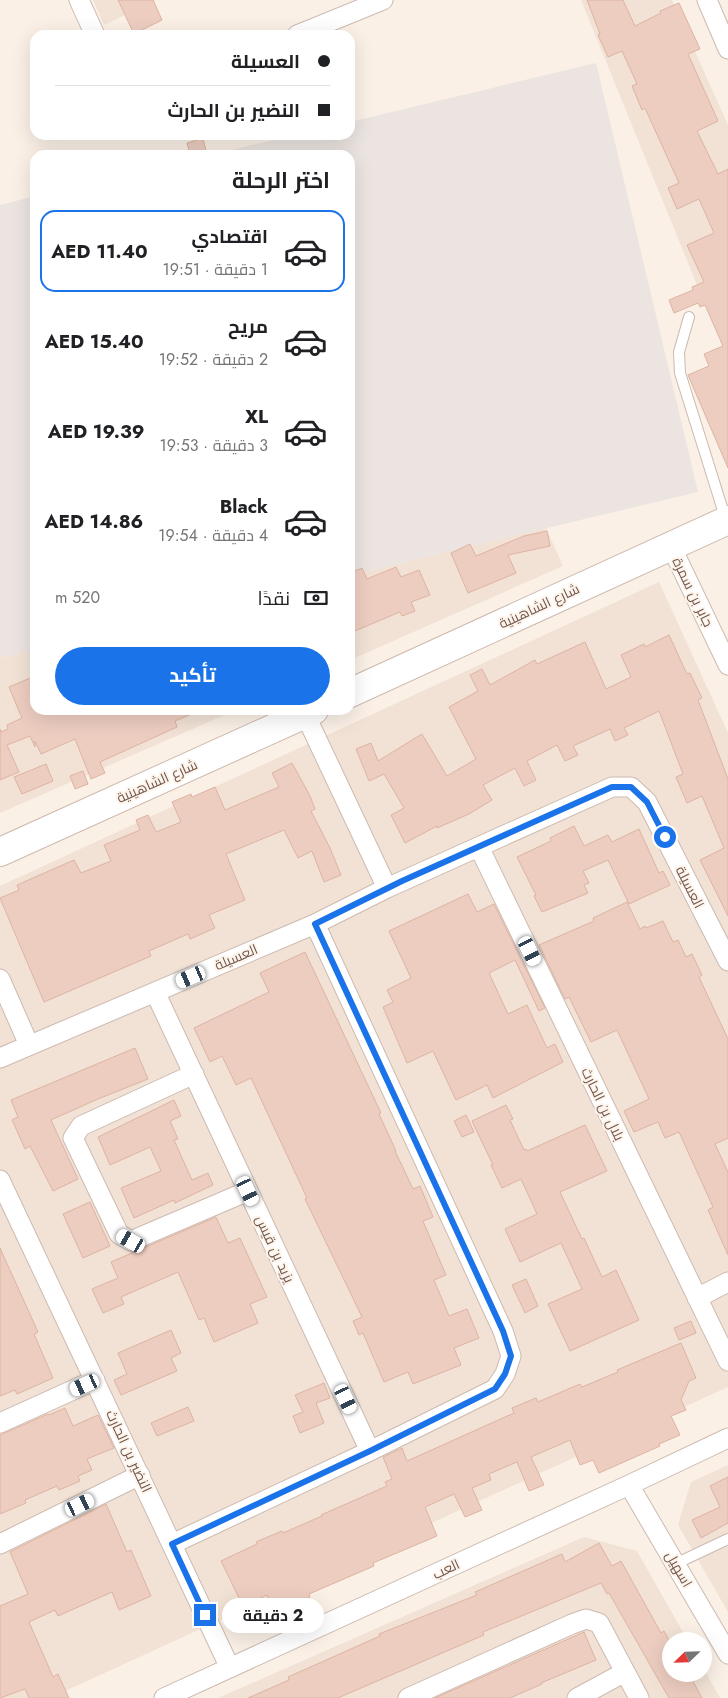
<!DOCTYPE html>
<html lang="ar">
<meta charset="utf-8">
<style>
:root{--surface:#fff;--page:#f2f2f2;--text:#202124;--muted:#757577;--line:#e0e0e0;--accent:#1a73e8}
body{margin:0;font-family:Jost,Cairo,sans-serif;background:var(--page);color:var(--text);direction:rtl;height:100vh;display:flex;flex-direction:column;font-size:19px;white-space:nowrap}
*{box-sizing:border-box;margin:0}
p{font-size:16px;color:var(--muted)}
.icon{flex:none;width:28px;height:28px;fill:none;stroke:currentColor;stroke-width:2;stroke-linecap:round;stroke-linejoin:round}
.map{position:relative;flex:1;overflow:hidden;direction:ltr}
.panel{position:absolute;left:30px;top:150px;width:325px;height:565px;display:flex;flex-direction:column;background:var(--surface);border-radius:15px;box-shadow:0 5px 20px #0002;direction:rtl}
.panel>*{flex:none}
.hud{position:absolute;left:30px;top:30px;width:325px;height:110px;border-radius:15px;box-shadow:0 5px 20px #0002;direction:rtl;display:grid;align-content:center;height:110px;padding:0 25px;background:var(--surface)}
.needle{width:32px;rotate:247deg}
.controls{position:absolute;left:662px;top:1632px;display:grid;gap:10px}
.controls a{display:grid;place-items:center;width:50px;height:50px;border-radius:50%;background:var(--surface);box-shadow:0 5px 20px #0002;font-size:25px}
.end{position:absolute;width:22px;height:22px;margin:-11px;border:6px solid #1a73e8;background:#fff;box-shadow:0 0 0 2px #fff}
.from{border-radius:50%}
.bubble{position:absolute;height:35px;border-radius:18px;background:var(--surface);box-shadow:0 5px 20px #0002;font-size:16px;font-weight:700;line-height:35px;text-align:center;direction:rtl}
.car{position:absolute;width:15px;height:30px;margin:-15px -8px;border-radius:6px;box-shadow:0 0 4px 1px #0007;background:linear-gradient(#fff 24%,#345 0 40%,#fff 0 76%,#345 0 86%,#fff 0)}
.hud b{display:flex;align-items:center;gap:18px;height:48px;font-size:19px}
.hud b+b{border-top:1px solid var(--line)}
.hud i{width:12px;height:12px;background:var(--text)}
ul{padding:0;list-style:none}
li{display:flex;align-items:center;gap:15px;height:82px;margin:0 10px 8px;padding:0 15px;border:2px solid transparent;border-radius:15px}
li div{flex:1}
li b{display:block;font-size:19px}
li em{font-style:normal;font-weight:700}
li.active{border-color:var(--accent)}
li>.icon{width:45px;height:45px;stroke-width:1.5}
h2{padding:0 25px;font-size:22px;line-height:60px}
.pay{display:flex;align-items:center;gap:12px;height:55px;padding:0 25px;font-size:19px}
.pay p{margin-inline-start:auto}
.cta{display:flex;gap:10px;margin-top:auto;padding:10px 25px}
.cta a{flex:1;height:58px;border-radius:30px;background:var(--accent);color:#fff;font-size:20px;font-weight:700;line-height:58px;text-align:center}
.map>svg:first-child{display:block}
</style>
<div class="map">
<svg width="728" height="1698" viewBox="0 0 728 1698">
<rect width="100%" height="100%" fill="#faf0e6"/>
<path fill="#f1e2d5" d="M93,0h63l-52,25z
M581,0h91l56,125v206l-29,-41z
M546,528l17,38 -213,94v-85z
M659,582l69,151v654l-678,311h-50v-812z
M35,649v61h201l-236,103v-155z
M728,1465v147l-50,-87 13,-43z
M584,1537l53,14 51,90h-17v33h33v-5l16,29h-502z"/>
<path fill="#ebe4e0" d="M596,63l102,429 -348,83v-420h-140l84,-20h56v-13z
M35,196v453l-35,9v-453z"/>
<path fill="#edcdc0" stroke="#deb3a2" d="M118,0h35l9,20 -28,14z
M587,0h36l12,26 26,-13 -1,-2 19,-8 21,46 -12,5 30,67 -21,10 21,43 10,-5v299l-40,-93 21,-9 -5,-12 19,-8 -18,-41 -5,2 -2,-4 -24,10 -5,-13 24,-10 -1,-3 12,-5 -17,-37 27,-12 -15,-34 -22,10 -9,-21 11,-5 -34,-75 -3,2 -10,-24 5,-2 -15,-33 -14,6 -10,-22 2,-1z
M203,138l4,17h-17l-3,-12z
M547,531l3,15 -42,9 8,18 -48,20 -17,-40 19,-9 6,12 48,-20z
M396,567l5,10 18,-7 11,25 -19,7 4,9 -13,5 -2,-4 -50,21v-60l12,-5 5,11z
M669,635l18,39 3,-1 12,25 -4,2 30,79v137l-28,-56 24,-12 -22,-52 -15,7 -11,-26 7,-3 -24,-63 -35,17 4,7 -13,6 -5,-12 -37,17 5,9 -13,6 -8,-16 -30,16 9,19 -12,6 -9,-18 -32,17 9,15 -23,14 -32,14v-2l-32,17 -14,-28 13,-7 -20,-34 -15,7 -13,-32 15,-6 7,18 44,-27 25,42 29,-17 -27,-52 29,-16 -8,-16 12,-6 8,16 45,-25 2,4 48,-22 21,47 25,-12 -10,-22 23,-11 1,3z
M35,676v34h166l-26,11 2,6 -77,35 5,11 -14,6 -16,-40 -34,15 -6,-13v6l-5,-11 -23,9 12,27 -19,8v-51l1,3 7,-3 -1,-4 15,-7 -13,-31z
M292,763l18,33 5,13 -4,2 19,37 11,27 -17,7 -12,-31 -14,7 -14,-28 -58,24 19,46 -36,15 6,13 -25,11 -2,-5 -39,17 2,5 -107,46 -44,-104 19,-8 -2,-5 57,-25 7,13 30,-12 -7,-16 36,-15 -4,-10 12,-5 8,17 25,-10 -9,-20 19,-8 1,3 23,-10 10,23 54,-23 -7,-14z
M46,764l7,17 -31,13 -8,-17z
M83,771l5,13 -13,5 -5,-13z
M574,826l10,20 24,-11 4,7 27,-13 20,44 4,-2 7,14 -41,19 -21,-44 -25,11 6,12 -5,2 4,8 -46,19 -8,-16 2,-1 -19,-38 34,-16 -1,-3z
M468,894l9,18 17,-8 51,104 -6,3 -24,-51 -26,13 19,41 19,-9 20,43 8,-4 8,18 -70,36 -6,-13 -31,15 -23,-49 -26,12 -24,-56 10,-5 -6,-12 24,-12 -22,-47z
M627,902l13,27 5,-3 1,2 17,-7 10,21 5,-2 8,17 6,-3 10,21 -3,2 29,62v99l-13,6 13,28v83l-20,-45 5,-3 -34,-75 -14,6 -7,-16 -24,10 -10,-21 25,-12 -32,-69 -26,12 -22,-45 -4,2 -26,-54 55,-24 -1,-3z
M305,952l76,161 -2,1 17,37h-1l18,38 7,-3 13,31 -10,4 23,54 -12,5 15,36 18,-7 12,29 -25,10 7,17 -48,19 -5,-12 -24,10 -21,-49 -4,2 -6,-14 9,-4 -57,-118 2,-1 -56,-120 -15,7 -14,-29 -12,6 -16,-34 75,-36 -9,-19z
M135,1048l13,31 -50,20 -47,21 27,59 -25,12 -23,-45 -5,3 -13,-29 6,-3 -7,-17z
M174,1100l7,16 -11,5 8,18 -4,1 18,40 16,-7 5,12 -38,18 -1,-3 -40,18 -13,-30 40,-17 -11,-24 -40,18 -12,-28z
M506,1105l7,14 -3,1 14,30 2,-1 1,2 58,-26 22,46 -47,21 22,47 2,-1 18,39 14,-7 23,50 -69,31 -22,-47 34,-15 -21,-46 -41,19 -15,-33 32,-15 -16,-35 -19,9 -11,-23h2l-21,-44z
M466,1115l8,17 -12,5 -8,-16z
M90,1202l20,44 -27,12 -20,-44z
M216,1217l12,26 12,-5 27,59 -17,7 8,19 -44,19 -10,-24 -5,2 -21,-48 -57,25 3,7 -21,9 -11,-24 26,-11 -7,-16z
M0,1248l38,84 -4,2 19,44 -36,16 -2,-4 -15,6z
M526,1279l12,27 -13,7 -13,-28z
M691,1321l5,12 -17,7 -5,-12z
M171,1330l10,23 -10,5 6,13 -56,24 -7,-15 13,-6 -9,-21z
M681,1343l15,35 -7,3 -8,19 5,10 -15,6 9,19 -21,9 1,2 -61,27 -6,-13 -13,5 -10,-25 -39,17 13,28 -15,6 -12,-29 -28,12 2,6 -19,8 10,22 -17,7 -11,-23 -29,13 12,29 -64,27 1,3 -65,28 1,3 -36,15 -7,-17 -24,11 -22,-45 36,-17 -1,-2 26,-11 1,2 39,-17 -1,-1 66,-29 -2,-4 7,-3 -9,-22 19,-9 5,13 107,-48 -2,-5 24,-10 2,4 42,-18 2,3 36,-15 -1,-2z
M324,1383l6,15 -14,5 8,20 -24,10 -7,-17 10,-4 -8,-17z
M188,1407l6,14 -37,15 -6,-13z
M65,1408l8,18 25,-11 16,33 -27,11 5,11 -14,6 2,5 -21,9 -2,-4 -32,14 1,3 -26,11v-79l48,-21 1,1z
M728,1477v46l-27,15 -9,-18 28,-13 -10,-21z
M106,1504l21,48 4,-2 20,46 -32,14 -7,-18 -54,24 -3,-6 -26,12 24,55 5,-3 11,24h-40l-4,-9 -25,9v-92l28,-12 -18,-42z
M599,1543l13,23 9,-5 40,72 3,-2 7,13v30h18l13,24h-33l-60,-105 -2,1 -6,-11 -118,49 1,3 -146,63h-90l41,-18 -1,-3 92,-41 -1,-2 98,-39 -2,-3 87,-38 3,8z
M584,1632l12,28 -55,23 1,1 -32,14h-75z"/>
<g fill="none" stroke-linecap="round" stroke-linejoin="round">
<defs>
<path id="lane" d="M689,317l-10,35 1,21 46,147
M675,1564l53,-25"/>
<path id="street" d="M79,0l16,35
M707,0l21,49
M297,35l86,-35
M671,546l57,119
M305,714l82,174
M479,847l249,514
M0,979l29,66
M155,992l215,459
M0,1058l315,-134 72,-36 225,-101h19l16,15 81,159
M194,1074l-113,52 -8,12 46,96 12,7 117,-50
M0,1180l230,488
M697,1298l31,-16
M0,1423l95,-43
M629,1485l99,169
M0,1544l140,-69
M172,1544l198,-93 125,-62 10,-15 6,-18 -8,-25 -188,-407
M164,1698l465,-213 99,-47
M408,1698l164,-74 14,-5 13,4 40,75
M577,1698l48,-26"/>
<path id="secondary" d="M350,693l378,-173
M0,852l314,-142"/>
</defs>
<use href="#lane" stroke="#cdbab0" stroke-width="12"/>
<use href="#street" stroke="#cdbab0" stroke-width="21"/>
<use href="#secondary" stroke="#cfb9ae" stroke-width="30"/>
<use href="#lane" stroke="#fff" stroke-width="10"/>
<use href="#street" stroke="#fff" stroke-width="19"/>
<use href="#secondary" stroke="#fff" stroke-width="28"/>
</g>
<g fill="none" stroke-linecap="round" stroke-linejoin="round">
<path stroke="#1a73e8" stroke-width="6" d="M205,1615l-33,-71 198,-93 125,-62 10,-15 6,-18 -8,-25 -188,-407 87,-43 210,-94h19l16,15 18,35"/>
</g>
<g text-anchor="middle" stroke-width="4" stroke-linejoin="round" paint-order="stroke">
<g font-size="14" fill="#71564d" stroke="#fdf5ec">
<text transform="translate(693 592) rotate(64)" y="5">جابر بن سمرة</text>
<text transform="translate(539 606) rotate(-25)" y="5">شارع الشاهينية</text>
<text transform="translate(157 781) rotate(-24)" y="5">شارع الشاهينية</text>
<text transform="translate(690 887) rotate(63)" y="5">العسيلة</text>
<text transform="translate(236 957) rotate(-23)" y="5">العسيلة</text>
<text transform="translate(603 1104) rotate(64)" y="5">بلال بن الحارث</text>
<text transform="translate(275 1249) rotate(65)" y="5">يزيد بن قيس</text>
<text transform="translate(129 1451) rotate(65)" y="5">النضير بن الحارث</text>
<text transform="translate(446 1569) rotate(-25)" y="5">العب</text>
<text transform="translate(679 1569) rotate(60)" y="5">اسهيل</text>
</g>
</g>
</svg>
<div class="controls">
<a><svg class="needle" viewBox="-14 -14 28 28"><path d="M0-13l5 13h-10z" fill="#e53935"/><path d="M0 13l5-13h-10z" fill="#757577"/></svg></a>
</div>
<i class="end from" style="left:665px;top:837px"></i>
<i class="end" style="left:205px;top:1615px"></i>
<div class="bubble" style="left:222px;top:1598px;width:102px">2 دقيقة</div>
<i class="car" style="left:530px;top:951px;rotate:154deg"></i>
<i class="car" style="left:191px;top:977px;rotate:247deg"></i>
<i class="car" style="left:248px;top:1191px;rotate:155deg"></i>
<i class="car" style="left:131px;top:1241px;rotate:300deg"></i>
<i class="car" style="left:85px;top:1385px;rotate:246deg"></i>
<i class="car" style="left:346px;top:1399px;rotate:155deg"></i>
<i class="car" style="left:80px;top:1505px;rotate:64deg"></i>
<div class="hud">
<b><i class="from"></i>العسيلة</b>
<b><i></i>النضير بن الحارث</b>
</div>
<section class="panel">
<h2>اختر الرحلة</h2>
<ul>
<li class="active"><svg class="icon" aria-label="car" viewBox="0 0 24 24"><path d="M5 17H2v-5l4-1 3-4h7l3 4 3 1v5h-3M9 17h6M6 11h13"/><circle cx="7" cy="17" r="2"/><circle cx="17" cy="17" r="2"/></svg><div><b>اقتصادي</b><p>1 دقيقة · 19:51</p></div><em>AED 11.40</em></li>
<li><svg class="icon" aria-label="car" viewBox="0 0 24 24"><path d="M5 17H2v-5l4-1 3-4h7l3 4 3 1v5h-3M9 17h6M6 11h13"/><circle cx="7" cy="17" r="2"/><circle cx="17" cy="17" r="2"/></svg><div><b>مريح</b><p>2 دقيقة · 19:52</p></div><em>AED 15.40</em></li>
<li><svg class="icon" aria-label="car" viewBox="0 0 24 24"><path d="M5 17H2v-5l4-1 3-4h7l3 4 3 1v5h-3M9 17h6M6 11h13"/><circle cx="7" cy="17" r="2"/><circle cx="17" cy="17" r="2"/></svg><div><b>XL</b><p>3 دقيقة · 19:53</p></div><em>AED 19.39</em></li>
<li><svg class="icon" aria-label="car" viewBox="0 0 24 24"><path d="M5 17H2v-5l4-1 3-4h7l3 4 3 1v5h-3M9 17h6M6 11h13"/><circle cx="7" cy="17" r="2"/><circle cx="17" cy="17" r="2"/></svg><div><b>Black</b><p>4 دقيقة · 19:54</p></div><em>AED 14.86</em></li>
</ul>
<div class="pay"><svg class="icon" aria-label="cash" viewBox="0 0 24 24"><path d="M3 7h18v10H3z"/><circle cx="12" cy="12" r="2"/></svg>نقدًا<p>520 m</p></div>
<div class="cta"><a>تأكيد</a></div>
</section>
</div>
